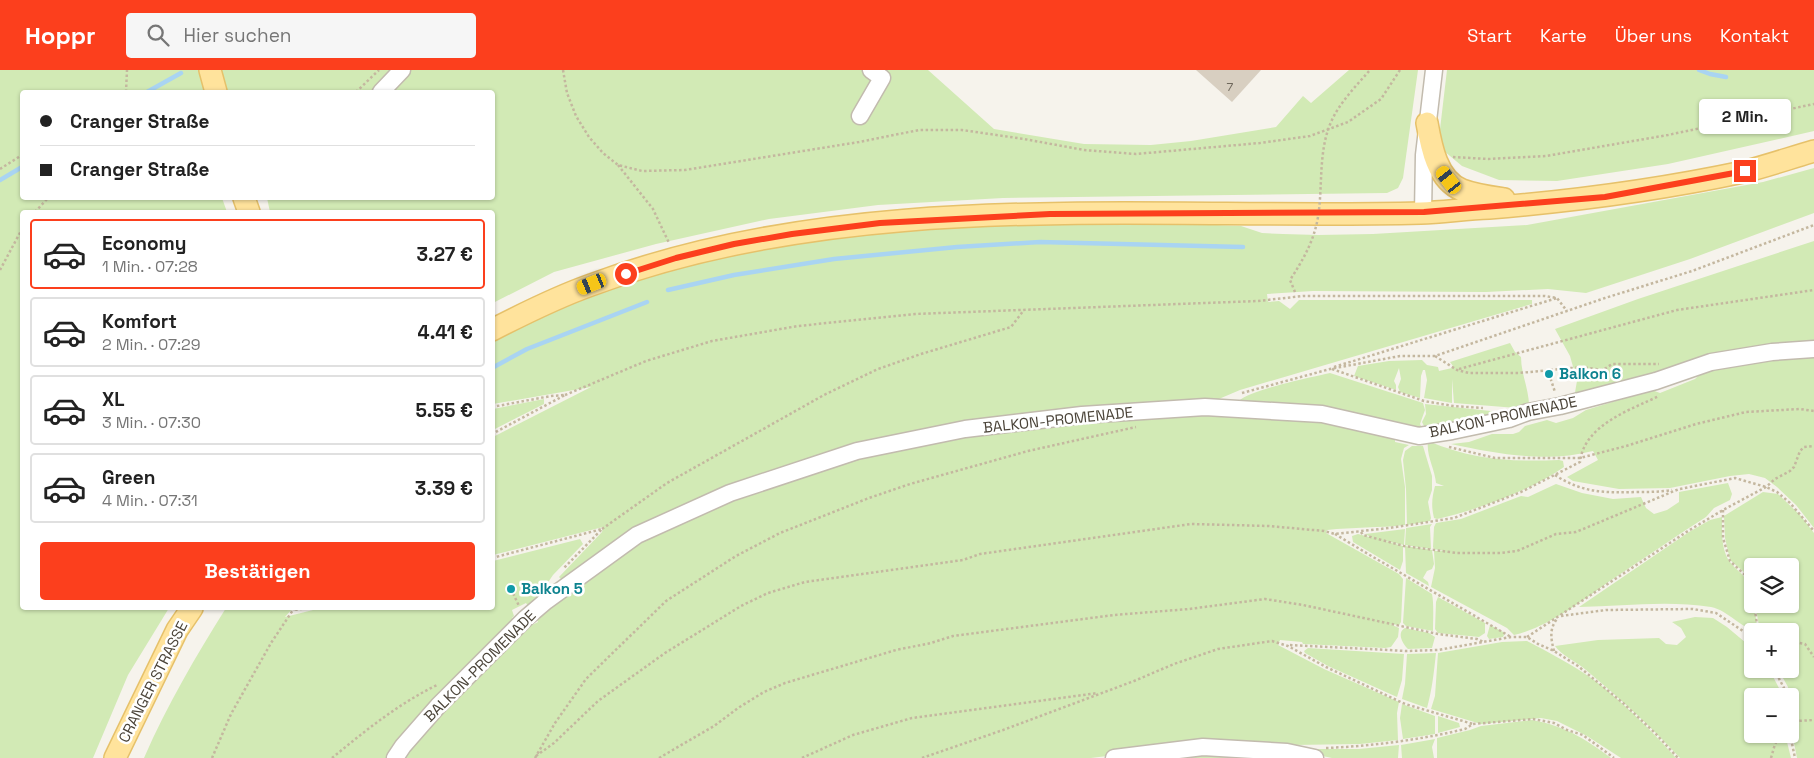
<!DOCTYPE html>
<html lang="de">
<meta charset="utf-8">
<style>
:root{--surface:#fff;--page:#f6f6f6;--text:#222;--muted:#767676;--line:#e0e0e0;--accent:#fc3f1d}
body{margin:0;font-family:"Space Grotesk",sans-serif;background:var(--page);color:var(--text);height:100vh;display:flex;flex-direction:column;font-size:19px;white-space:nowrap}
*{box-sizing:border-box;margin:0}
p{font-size:16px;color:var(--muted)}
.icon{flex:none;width:28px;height:28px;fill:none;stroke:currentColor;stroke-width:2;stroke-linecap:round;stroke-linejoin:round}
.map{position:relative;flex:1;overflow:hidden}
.sheet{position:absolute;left:20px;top:140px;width:475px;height:400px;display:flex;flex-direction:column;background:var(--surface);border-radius:5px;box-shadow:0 1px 4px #0004}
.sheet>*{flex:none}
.banner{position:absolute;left:20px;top:20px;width:475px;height:110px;border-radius:5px;box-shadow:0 1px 4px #0004;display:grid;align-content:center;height:110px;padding:0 20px;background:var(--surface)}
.controls{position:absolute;left:1744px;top:488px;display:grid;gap:10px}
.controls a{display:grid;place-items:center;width:55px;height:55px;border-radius:5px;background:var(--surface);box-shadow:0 1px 4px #0004;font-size:25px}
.end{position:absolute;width:22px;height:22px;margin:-11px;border:6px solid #fc3f1d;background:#fff;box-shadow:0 0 0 2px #fff}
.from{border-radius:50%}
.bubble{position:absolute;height:35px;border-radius:5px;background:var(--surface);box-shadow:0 1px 4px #0004;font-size:16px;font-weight:700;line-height:35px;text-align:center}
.car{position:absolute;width:15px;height:30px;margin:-15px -8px;border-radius:6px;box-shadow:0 0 4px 1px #0007;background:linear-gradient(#f5c518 24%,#345 0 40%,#f5c518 0 76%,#345 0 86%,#f5c518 0)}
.banner b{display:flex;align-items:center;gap:18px;height:48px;font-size:19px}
.banner b+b{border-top:1px solid var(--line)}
.banner i{width:12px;height:12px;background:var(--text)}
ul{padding:9px 0 0;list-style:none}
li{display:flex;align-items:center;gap:15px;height:70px;margin:0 10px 8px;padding:0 10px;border:2px solid var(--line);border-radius:5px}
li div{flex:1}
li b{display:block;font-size:19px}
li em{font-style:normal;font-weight:700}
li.on{border-color:var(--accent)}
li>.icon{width:45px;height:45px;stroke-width:1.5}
.button{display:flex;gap:10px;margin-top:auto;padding:10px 20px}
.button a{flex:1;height:58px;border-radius:5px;background:var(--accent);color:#fff;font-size:20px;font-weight:700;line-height:58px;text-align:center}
header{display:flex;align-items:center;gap:30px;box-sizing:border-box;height:70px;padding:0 25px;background:var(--accent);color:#fff}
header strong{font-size:24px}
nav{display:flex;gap:28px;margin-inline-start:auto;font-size:18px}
.search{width:350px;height:45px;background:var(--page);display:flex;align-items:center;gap:12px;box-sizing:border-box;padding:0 18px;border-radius:5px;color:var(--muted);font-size:19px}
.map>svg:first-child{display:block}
</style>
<header>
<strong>Hoppr</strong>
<div class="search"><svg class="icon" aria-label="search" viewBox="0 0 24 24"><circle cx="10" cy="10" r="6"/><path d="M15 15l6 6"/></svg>Hier suchen</div>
<nav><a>Start</a><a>Karte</a><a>Über uns</a><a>Kontakt</a></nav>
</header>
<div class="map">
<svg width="1814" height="688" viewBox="0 0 1814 688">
<rect width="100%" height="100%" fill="#f6f3ec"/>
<path fill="#d2eab5" d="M0,0h928l66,59 90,15 67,1 40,-4 85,-14 27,-31 8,7 38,-33h69l-15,108 -5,10 -11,5 -384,5 -125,7 -109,14 -113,25 -102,28 -61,31 -1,-91h-222l-3,-14h225v-106h-470v106h200l5,14h-205v396h147l-41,67 -35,83h-93z
M1447,0h367v61l-146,33 -111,17 -58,-1 -37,-14 -24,-20z
M1814,98v45l-124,46 -104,34 -38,-4 -62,3 -173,-1 -46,3 1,8 11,-1 11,8 9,-9h233v4l-292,86 -33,14 -151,9 -283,61 -210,107 -4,-4 43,-45 1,-5 -110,28v-118l98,-50 -98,17v-63l93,-45 94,-30 97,-21 99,-13 171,-10 121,1 73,3 21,7 21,1 35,1 55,-1 154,-9 236,-43z
M1814,171v105l-240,52 3,-17 -7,-25 -15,-27 83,-30z
M1510,273l5,9 6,5c0,18 9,34 8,52l-75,-6 -2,-24v24l-28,-5 3,-18 -2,-10h-2l-2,6 -1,22 -20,-6 -2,-5 3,-8 -2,-11 -5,13 2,4v5l-42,-14 4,-10 31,-5 33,-1 5,5 11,2 1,4 13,-3 1,-2 -3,-4z
M1814,283v175l-18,-23 -19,-18 -12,-9 -16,-4 -19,2 -60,12 -51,1 -46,-8 -6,-4 31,-17 -5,-9c-46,12 -96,3 -142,-7l18,-2 23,-8h21l6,-2 6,-6 22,-6 9,3 17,-5 13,-8 66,-20 8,3 35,-14 6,-6v-3z
M1330,303l93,30 2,7 -5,14 2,4 -183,-27c10,-11 73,-24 91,-28z
M544,329v5l-51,26v-21z
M1425,334l75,8v1l-75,15 -3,-6 4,-8z
M1284,343l111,22v7l14,3 -5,3 -3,11 4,28v38c-26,3 -52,2 -78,5l-1,3 73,41 4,5 -2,43 -2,3 -9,-1 9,4 -1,9 -7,10 -6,1 -82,-4 -1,-2 -22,-2 -2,5 46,24 75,33 -2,11 1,27 -38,4 -67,1 -12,4 -77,-5 -113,14h-689l7,-10 113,-118 16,-8 -3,-6 94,-69 76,-37 155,-54 105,-20 86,-13 119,-9z
M1428,371c45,19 83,21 131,19l4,1 1,6c-34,24 -87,43 -127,52l-3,-1c-3,-12 -2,-21 1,-32h9l-8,-3c-1,-14 -10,-27 -8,-42z
M1412,376h11l9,30v14l-4,12 3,16 -1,3 -23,4 -1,-36 -3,-29 2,-9z
M1728,413l4,11 -2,6 -16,8 -8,9c-33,21 -66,44 -99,66 -28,20 -59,44 -93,52l-7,-7 -76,-41 4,-19 -1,-17h10l-10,-2 -1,-2 1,-20 2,-4 25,-4 60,-23 7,1 28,-13 26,9 31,6 28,-2 5,11 8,6 13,-4 12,-8v-10z
M1763,422l15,2 22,21 14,18v225h-17l-5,-25 1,-16 -5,-30 -10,-18h12v-38h-12l-1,-1 -17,1 -5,-27h35v-38h-38v27l-7,-20 -15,-13 -5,-22 -1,-22z
M1722,447c0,15 -1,33 8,45 6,8 14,12 18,21 6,15 7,32 10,48 -14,0 -30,-21 -47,-24 -43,-7 -88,-1 -132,0l110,-75 21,-12z
M1432,454l-2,3 1,22 -26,-4 1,-17z
M1405,459l-1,16 -29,-6 -10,-5z
M1358,464l45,12v15l-3,9 -47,-28 -1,-6z
M580,469l3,5 -30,31 -15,22 -10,9 -2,-3 -14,7 2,6 -2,2 3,4 -125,136h-246c23,-53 52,-102 82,-150h67l-8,9 36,-9h171l1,-47z
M1405,476l27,4 2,14 -2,5 -5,2 -4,7 5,4 1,4 -23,-13z
M1406,508l26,16c2,9 1,27 1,37l-27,-5 -3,-3z
M1438,527l47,26v10l-6,4 -41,-4 -3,-4 1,-27z
M1695,547l18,1 14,9 25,21v21h17l12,23 1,4h-30v38h33l6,24h-111c-29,-32 -61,-60 -94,-88 -9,-8 -25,-15 -31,-24l43,-6 61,-2 7,6 11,1 9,-8 -5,-9 -9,-6z
M1490,555l15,8 -2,4 -14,2 -2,-3z
M1405,558l24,5 6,4 -3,11 -24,1c-5,-5 -12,-16 -3,-21z
M1527,571c23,12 46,24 67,39 29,22 58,51 82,78h-55l-34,-22 -30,-15 -16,-3 -60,6 -50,-15 4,-13 3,-43 64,-11z
M1308,578l96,6 -2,26 -5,17 -69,-31 -23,-13 -1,-2z
M1436,583c-2,19 -4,37 -9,55l-25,-9 3,-15 2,-30z
M1402,634l33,12v18l-32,5 -3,-21z
M1438,646l21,7 1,4 -22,6z
M1532,650c33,6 52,18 79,38h-174v-20l33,-8 11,-4z
M1435,669l-3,8 2,11h-32l-1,-13z
M1399,675l-1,13h-66l-29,-6 10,-3h46z
M1206,682l78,6h-133z"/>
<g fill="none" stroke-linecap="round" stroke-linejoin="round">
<path stroke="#a9d4f2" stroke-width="4.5" d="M1699,0l11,4 16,3
M147,22l34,-19
M0,110l22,-13
M668,220l66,-15 100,-16 123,-12 83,-5 203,5
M492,298l35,-19 120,-47"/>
</g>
<path fill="#d8cfc1" d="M1196,0h65l-29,32z"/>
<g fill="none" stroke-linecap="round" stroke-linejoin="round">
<defs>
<path id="minor" d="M381,22l21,-22
M860,46l22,-38 -11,-8
M1423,143l1,-58 10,-85
M395,688l8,-12 35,-40 88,-88 20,-17 91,-66 93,-42 127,-42 108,-22 117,-14 123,-8 117,7 97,22 33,-5 57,-12 19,-7 32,-6 96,-25 55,-19 61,-10 42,-3
M1114,688l89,-11 84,5 28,6"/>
<path id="major" d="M210,0l6,22
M1427,53c4,23 10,57 35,67 13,5 28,7 42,9
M244,128l5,14
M492,260c33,-17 65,-33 99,-45 263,-98 555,-65 830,-72 23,-1 45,-4 68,-5 85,-7 169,-18 254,-36 24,-6 47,-14 71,-21
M115,688l62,-128 15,-22"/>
</defs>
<use href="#minor" stroke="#c2bbae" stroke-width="19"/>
<use href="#major" stroke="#e6c16a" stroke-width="24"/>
<path stroke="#c4b79f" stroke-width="2.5" stroke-dasharray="2.5 2.5" stroke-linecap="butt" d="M563,0l4,23 9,23 13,21 14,16 15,12 24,6 43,-1 174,-28 60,-12h43l62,9 60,11 52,4 124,-11 50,-7 38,-14 33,-23 19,-29
M126,22l1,-22
M356,22l23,-22
M1453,87l35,2 58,-3 122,-21 146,-31
M618,95l35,44 16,34
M0,99l22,-14
M35,142l13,-14
M0,200l22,-41
M1435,286l22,14 12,3h50l63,-6 21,3 9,-6h47
M1334,297l223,-69
M1332,299l92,32 29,5 30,2
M1459,299l218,-59 137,-20
M1549,304l6,18
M1242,323l88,-24 70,-13h35l170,-58 87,-27 122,-46
M565,325l81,-34 66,-20 86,-15 117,-12 343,-13 45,-5h242l12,2 10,13
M492,337l59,-11 14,-1 -73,39
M1449,377l46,11h85l46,-12 70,-22 50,-12 54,-3 14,2
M1555,405c27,18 51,18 82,17 12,0 23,0 35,-2
M1680,419l55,-11 31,9 11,5 13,11 24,28
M1723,440v28l7,23 15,14 7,20
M602,459l65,-46 157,-88 54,-26 43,-15 90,-27 13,-17
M1361,462l2,3 41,11 53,7h43l17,-2 39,-17 20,-2 103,-43
M1335,464l33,20 143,83
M492,488l110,-29 -38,39
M511,519l8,17
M1754,534l4,27
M295,538l-2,2 16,-2
M1561,546l45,-6 87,-1 23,4 36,24
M1527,567l161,-106 35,-21 43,-23 9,-8 15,-8 4,-4 6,-16 4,-4 10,-1
M1790,571l15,3 9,13
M1290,575l117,6 31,-1 73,-13h16l11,7 16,7 24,15 45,37 32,30 23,25
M1554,581c-3,-12 -5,-22 3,-32
M1774,599l10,19 1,8
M1790,654l7,-3 17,-1
M1790,664l5,24
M1326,678c47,-2 93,-8 139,-19l8,-5 60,-5 21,4 13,7 16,5 31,23
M536,686l18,-13 44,-42 67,-48 76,-47 27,-13 37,-11 158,-22 17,-6 211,-30 78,2 55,5 11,3 54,-6 65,-10 67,-26 59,-30c4,-37 50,-52 79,-66
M212,688l19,-44 40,-71 22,-33
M332,688c33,-27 66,-54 105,-73
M535,688l20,-35 31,-44 80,-78 70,-45 44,-23 89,-35 41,-14 118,-33 108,-24
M659,688l55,-32 24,-18 26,-16 21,-9 111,-33 35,-7 22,-7 161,-21 75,-6 76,-10 38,6 135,29 39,5 7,3
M802,688l51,-23 59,-17 186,-25
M922,688l81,-28 131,-49 40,-17 44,-15 54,-8 16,5 38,21 79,37 68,20
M1771,688l4,-14 7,-10"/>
<use href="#minor" stroke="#fff" stroke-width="16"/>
<use href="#major" stroke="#ffe39c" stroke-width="21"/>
<path stroke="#c4b79f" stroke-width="2.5" stroke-dasharray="2.5 2.5" stroke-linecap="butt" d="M1295,222l-5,-12c13,-20 24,-39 28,-63 5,-31 0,-65 13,-95 9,-20 25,-36 39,-52"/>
</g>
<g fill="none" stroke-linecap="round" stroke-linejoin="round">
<path stroke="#fc3f1d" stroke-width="6" d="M626,204l50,-16 58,-14 58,-10 88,-11 170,-9 374,-2 181,-15 140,-26"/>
</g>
<g fill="#0f9aa8" stroke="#fff" stroke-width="2">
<circle cx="1549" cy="304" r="5"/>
<circle cx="511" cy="519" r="5"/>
</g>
<g text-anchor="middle" stroke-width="5" stroke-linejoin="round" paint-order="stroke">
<g font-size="12" fill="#6e675b">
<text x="1230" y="21">7</text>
</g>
<g font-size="15" font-weight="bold" fill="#0d838f" stroke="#fff" text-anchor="start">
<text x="1559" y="309">Balkon 6</text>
<text x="521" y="524">Balkon 5</text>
</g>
<g font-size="15" fill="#4b4439" stroke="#fff">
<text transform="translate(1503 347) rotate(-12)" y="5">BALKON-PROMENADE</text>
<text transform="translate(1058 350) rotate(-6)" y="5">BALKON-PROMENADE</text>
<text transform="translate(480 596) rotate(-45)" y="5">BALKON-PROMENADE</text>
<text transform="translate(153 612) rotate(-63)" y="5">CRANGER STRASSE</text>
</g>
</g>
</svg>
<div class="controls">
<a><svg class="icon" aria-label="layers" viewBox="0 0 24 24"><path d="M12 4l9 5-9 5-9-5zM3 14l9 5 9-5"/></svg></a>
<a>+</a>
<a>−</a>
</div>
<i class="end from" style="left:626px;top:204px"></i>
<i class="end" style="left:1745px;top:101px"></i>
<div class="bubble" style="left:1699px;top:29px;width:92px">2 Min.</div>
<i class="car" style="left:1449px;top:110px;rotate:322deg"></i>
<i class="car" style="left:592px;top:214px;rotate:248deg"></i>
<div class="banner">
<b><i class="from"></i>Cranger Straße</b>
<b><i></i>Cranger Straße</b>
</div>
<section class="sheet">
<ul>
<li class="on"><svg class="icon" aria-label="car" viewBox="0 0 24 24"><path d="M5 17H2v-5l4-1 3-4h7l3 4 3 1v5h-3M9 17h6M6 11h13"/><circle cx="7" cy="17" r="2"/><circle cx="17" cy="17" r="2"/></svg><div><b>Economy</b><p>1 Min. · 07:28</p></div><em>3.27 €</em></li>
<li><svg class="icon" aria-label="car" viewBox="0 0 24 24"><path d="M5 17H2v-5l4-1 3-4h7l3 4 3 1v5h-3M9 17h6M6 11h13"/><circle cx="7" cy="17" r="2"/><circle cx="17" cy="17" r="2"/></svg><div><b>Komfort</b><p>2 Min. · 07:29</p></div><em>4.41 €</em></li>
<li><svg class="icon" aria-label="car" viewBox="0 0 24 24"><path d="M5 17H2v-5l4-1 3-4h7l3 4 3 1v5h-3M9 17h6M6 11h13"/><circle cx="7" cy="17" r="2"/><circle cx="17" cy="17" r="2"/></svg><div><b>XL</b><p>3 Min. · 07:30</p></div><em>5.55 €</em></li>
<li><svg class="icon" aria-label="car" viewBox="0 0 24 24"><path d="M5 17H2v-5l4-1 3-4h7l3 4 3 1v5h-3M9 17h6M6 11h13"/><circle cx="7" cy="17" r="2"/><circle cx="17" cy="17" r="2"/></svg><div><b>Green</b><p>4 Min. · 07:31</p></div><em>3.39 €</em></li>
</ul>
<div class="button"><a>Bestätigen</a></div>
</section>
</div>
